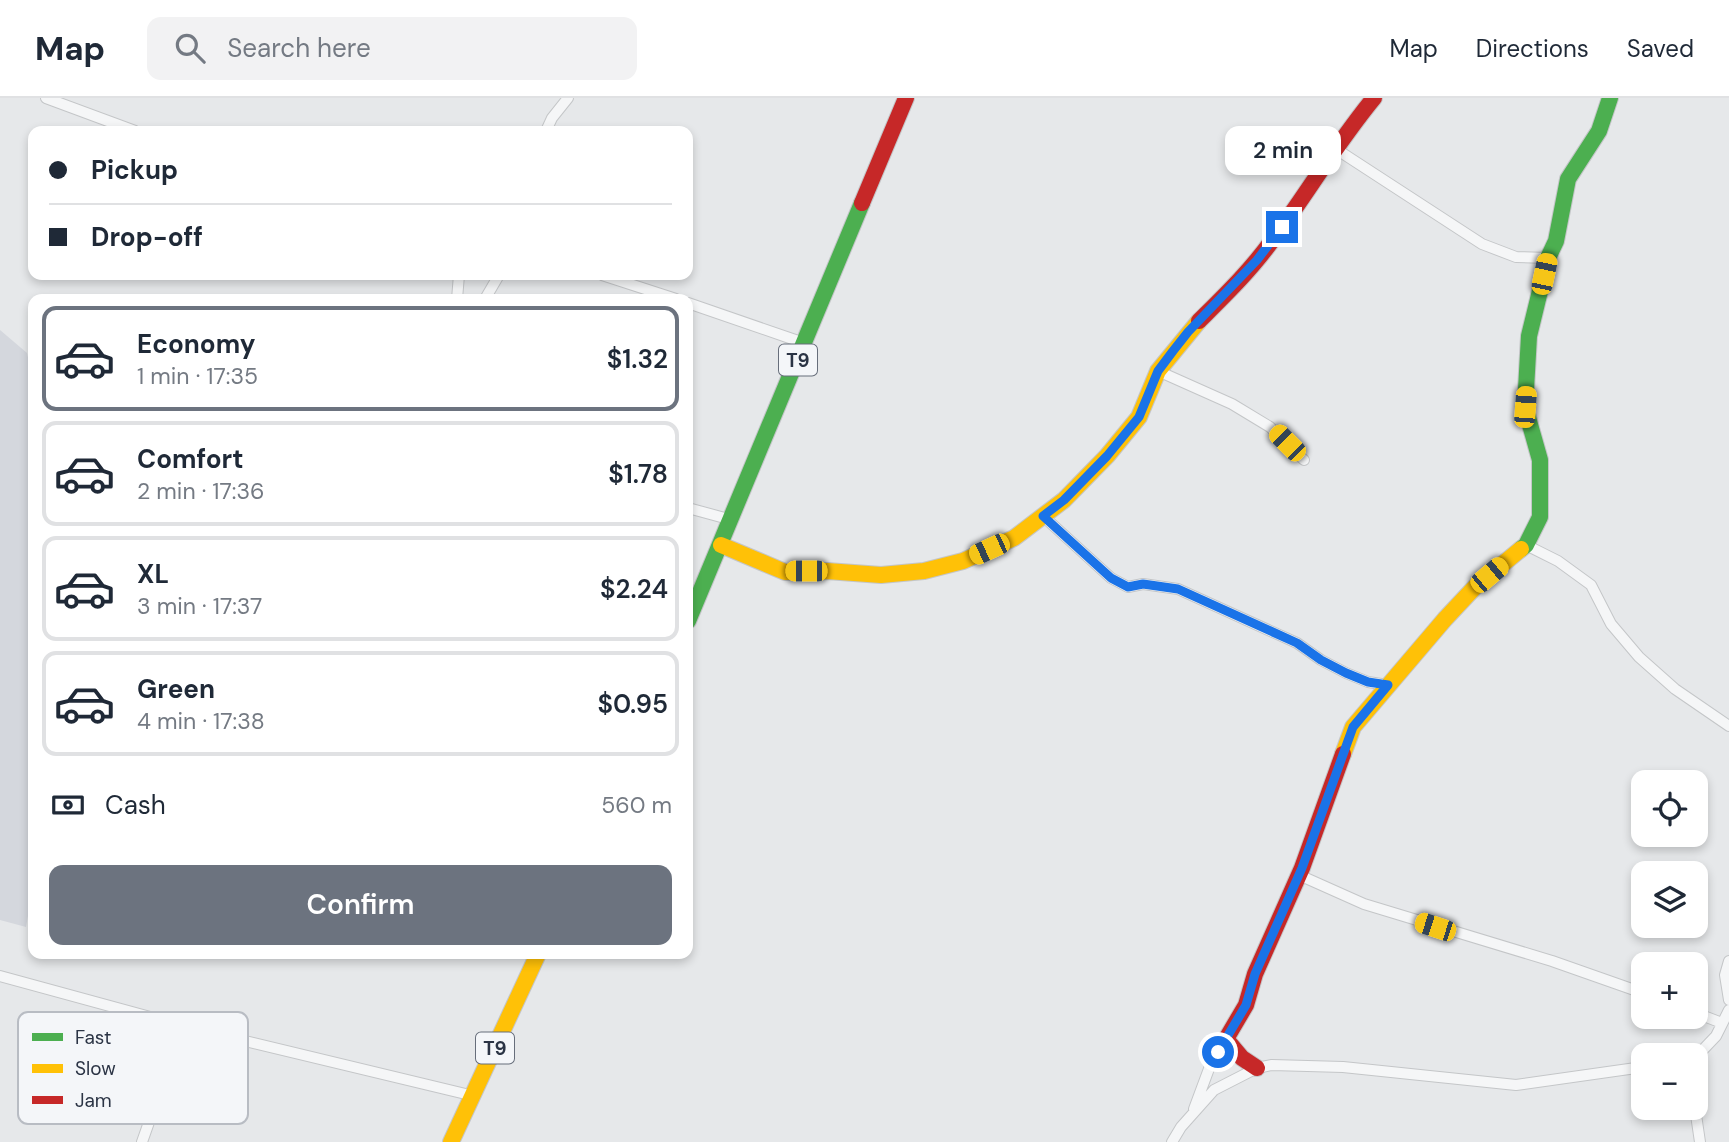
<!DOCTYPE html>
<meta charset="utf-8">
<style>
:root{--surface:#fff;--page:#f2f2f3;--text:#1f2937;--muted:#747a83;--line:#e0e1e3;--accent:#6c737f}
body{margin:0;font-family:"DM Sans",sans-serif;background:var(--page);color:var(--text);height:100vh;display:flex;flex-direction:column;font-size:26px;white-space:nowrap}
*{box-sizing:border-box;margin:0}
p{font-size:23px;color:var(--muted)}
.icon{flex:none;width:38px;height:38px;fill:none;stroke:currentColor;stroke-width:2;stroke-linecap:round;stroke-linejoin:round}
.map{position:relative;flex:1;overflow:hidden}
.sheet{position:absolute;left:28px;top:196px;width:665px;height:665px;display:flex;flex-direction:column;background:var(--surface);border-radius:14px;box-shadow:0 4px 10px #0003}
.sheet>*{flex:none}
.guide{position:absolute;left:28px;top:28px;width:665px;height:154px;border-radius:14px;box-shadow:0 4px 10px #0003;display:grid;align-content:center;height:154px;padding:0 21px;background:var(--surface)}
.fabs{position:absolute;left:1631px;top:672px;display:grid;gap:14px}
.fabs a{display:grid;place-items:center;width:77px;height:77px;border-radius:14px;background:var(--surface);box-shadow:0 4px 10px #0003;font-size:35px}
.end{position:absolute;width:32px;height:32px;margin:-16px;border:9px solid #1a73e8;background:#fff;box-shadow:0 0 0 4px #fff}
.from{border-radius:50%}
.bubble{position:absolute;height:49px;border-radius:14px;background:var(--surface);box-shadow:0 4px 10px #0003;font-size:23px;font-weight:600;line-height:49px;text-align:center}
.car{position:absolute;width:21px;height:42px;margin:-21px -10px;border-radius:9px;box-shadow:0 0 5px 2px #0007;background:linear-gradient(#f5c518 24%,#345 0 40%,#f5c518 0 76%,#345 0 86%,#f5c518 0)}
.guide b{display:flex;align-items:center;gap:24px;height:66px;font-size:26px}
.guide b+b{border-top:2px solid var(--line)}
.guide i{width:18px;height:18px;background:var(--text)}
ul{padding:12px 0 0;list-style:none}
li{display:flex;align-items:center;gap:21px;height:105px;margin:0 14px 10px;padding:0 7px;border:4px solid var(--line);border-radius:14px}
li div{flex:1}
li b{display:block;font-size:26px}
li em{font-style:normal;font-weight:600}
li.on{border-color:var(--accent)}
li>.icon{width:63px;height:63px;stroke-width:1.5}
.pay{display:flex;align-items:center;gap:18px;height:77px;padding:0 21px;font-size:26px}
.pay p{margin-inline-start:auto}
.primary-button{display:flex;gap:14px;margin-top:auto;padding:14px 21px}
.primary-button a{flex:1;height:80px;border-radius:14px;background:var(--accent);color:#fff;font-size:28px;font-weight:600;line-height:80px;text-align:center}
header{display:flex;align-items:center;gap:42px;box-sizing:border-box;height:98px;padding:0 35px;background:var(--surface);border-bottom:2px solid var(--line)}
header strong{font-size:33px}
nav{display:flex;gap:38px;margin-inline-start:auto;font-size:24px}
.search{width:490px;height:63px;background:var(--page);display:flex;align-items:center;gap:18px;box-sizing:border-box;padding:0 24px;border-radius:14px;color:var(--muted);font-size:26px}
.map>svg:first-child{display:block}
</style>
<header>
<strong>Map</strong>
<div class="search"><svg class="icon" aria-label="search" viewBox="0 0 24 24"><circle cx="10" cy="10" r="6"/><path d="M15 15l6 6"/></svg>Search here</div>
<nav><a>Map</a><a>Directions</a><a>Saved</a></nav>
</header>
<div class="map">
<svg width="1729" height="1044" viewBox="0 0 1729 1044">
<rect width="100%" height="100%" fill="#e6e8ea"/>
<path fill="#d4d7dd" d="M0,232l27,23 6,26v509l-7,39 -26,-7z"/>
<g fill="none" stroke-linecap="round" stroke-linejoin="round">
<defs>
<path id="street" d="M46,0l89,33
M546,33l6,-13 16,-20
M1336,51l146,95 34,13 32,1
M602,177l74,24
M457,201l2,-24
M485,201l14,-24
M688,205l116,40
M1158,273l74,33 38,23 34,33
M688,410l44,12
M1043,418l68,62 17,9 15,-3 35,5 119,54 24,17 25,13 22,9 20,3
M1526,447l32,16 33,24 20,39 28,33 36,32 54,37
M1299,777l65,29 188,57 91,32
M1729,863l-4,14 4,25
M0,878l183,50 291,70
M1696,915l26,10
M1696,959l20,-21 13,-26
M1695,1010l5,34
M1194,1011l16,-43 16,-27
M142,1044l41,-116
M1172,1044l9,-15 33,-37 43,-22 15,-3 71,2 173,18 127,-18"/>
<path id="fast" d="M1521,451l5,-4 14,-28v-57l-15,-53 4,-71 19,-78 8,-17 12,-62 31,-48 11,-33
M688,523l174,-418"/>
<path id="slow" d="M721,447l64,27 42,-1 54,4 43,-4 39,-10 51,-23 50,-38 43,-44 32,-39 19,-46 41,-50
M1343,656l10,-27 92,-108 30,-32 46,-38
M451,1044l87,-188"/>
<path id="jam" d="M862,105l44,-105
M1199,223c25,-25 51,-50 72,-79 35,-47 65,-98 103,-144
M1257,970l-15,-10 -16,-19 20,-34 9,-31 47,-106 41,-114"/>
</defs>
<use href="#street" stroke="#c4c6c8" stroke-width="12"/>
<use href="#fast" stroke="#c4c6c8" stroke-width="18"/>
<use href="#slow" stroke="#c4c6c8" stroke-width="18"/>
<use href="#jam" stroke="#c4c6c8" stroke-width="18"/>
<use href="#street" stroke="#f5f6f7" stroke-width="10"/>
<use href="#fast" stroke="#4caf50" stroke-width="16"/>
<use href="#slow" stroke="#ffc107" stroke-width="16"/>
<use href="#jam" stroke="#c62828" stroke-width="16"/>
</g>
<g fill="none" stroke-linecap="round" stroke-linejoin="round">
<path stroke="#1a73e8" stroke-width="9" d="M1218,954l28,-47 9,-31 47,-106 51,-141 35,-42 -20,-3 -22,-9 -25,-13 -24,-17 -119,-54 -35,-5 -15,3 -17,-9 -68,-62 21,-16 43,-44 32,-39 19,-46 15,-20 15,-19 69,-72 25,-33"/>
</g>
<g text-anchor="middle" stroke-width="6" stroke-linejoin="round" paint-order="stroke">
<g fill="#f4f6f9" stroke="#676e7b" stroke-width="2">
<rect x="779" y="246.5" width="38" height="31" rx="5"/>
<rect x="476" y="934.5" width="38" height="31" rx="5"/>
</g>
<g font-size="19" font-weight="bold" fill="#2b3445">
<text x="798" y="269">T9</text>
<text x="495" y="957">T9</text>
</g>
</g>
<rect x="18" y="914" width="230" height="112" rx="10" fill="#f4f6f9" stroke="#b8bcc3" stroke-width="2"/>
<rect x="32" y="935" width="31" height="8" fill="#4caf50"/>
<rect x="32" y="966" width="31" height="9" fill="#ffc107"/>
<rect x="32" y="998" width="31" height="8" fill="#c62828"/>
<g font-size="19" fill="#2b3445">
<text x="75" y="946">Fast</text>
<text x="75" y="977">Slow</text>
<text x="75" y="1009">Jam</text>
</g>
</svg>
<div class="fabs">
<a><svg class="icon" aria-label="locate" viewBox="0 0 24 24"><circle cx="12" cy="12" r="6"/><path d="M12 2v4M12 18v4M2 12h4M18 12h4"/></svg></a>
<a><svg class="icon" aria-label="layers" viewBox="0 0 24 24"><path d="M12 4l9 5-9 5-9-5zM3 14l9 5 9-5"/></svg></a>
<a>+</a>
<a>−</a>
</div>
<i class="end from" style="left:1218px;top:954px"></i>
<i class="end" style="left:1282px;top:129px"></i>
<div class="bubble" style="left:1225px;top:28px;width:116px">2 min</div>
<i class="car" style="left:1544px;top:176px;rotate:12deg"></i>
<i class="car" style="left:1525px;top:309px;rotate:4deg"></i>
<i class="car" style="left:1287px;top:345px;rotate:315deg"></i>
<i class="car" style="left:989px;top:451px;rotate:245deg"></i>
<i class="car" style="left:806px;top:473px;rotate:270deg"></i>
<i class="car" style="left:1489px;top:477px;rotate:50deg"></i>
<i class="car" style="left:1435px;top:829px;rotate:288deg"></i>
<div class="guide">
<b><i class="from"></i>Pickup</b>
<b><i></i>Drop-off</b>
</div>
<section class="sheet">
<ul>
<li class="on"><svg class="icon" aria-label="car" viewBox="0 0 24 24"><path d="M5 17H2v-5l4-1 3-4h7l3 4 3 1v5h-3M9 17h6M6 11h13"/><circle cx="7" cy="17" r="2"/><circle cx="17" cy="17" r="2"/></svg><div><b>Economy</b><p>1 min · 17:35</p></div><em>$1.32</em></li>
<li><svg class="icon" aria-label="car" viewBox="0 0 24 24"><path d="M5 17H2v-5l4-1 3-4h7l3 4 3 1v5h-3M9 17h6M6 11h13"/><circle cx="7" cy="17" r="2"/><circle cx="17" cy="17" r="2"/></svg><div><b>Comfort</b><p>2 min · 17:36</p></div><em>$1.78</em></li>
<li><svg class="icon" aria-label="car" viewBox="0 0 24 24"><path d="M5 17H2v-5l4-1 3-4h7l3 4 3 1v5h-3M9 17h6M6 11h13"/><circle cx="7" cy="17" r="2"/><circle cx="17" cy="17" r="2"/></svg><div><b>XL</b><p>3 min · 17:37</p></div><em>$2.24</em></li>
<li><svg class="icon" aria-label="car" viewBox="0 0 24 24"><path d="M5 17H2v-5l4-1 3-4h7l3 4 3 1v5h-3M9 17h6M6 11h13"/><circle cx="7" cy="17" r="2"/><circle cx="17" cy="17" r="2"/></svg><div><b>Green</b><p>4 min · 17:38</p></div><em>$0.95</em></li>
</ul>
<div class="pay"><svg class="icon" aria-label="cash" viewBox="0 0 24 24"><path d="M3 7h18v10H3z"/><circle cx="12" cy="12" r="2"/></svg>Cash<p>560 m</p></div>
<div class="primary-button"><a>Confirm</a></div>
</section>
</div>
